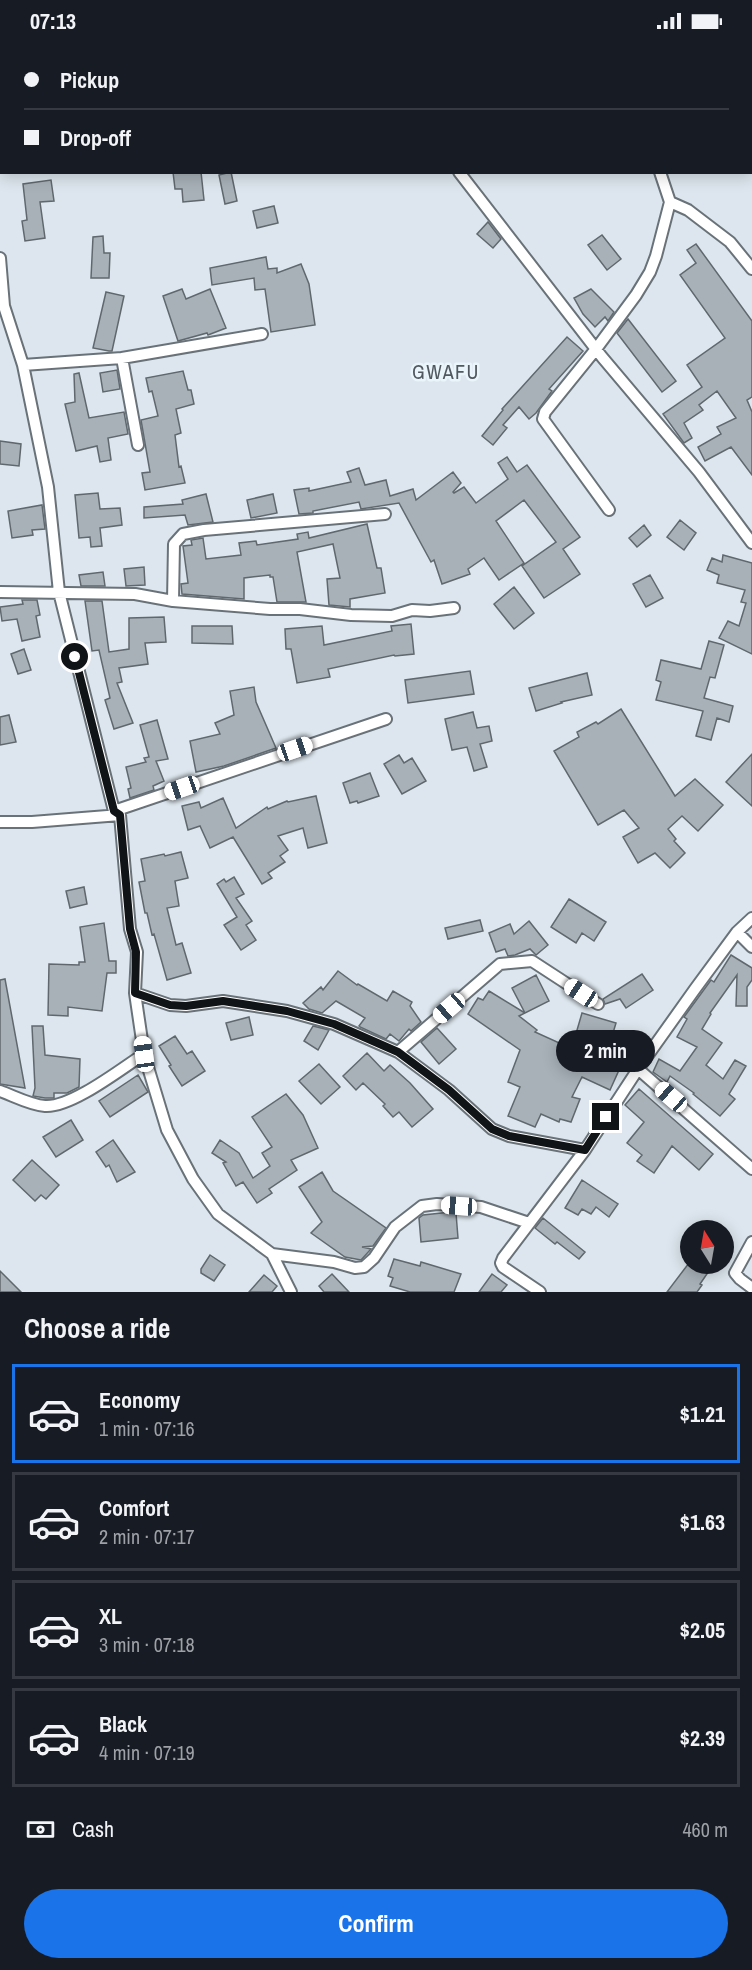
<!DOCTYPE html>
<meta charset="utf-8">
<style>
:root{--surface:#171b24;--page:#242831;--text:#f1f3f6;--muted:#9ea1a6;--line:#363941;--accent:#1a73e8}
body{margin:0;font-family:"Archivo Narrow",sans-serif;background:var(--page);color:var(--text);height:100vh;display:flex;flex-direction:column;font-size:22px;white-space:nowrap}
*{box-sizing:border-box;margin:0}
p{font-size:20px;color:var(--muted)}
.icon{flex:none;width:33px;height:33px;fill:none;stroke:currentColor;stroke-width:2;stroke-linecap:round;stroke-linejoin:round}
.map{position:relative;height:1250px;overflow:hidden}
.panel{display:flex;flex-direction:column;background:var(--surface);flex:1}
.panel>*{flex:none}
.guide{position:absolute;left:0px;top:0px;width:753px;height:132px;box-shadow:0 3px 15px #0003;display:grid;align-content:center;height:132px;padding:0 24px;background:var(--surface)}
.needle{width:39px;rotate:349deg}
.buttons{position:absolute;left:680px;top:1178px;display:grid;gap:12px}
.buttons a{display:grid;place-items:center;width:54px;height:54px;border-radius:50%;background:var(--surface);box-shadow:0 3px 15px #0003;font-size:30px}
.end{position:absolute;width:27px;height:27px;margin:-14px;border:8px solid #111416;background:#fff;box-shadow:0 0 0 3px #fff}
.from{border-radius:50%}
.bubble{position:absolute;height:42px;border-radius:21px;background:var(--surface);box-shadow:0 3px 15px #0003;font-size:20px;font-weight:800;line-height:42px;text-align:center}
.car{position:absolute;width:18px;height:36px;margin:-18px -9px;border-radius:8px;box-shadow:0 0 4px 2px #0007;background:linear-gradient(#fff 24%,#345 0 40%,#fff 0 76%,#345 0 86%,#fff 0)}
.guide b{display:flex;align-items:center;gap:21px;height:57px;font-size:22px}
.guide b+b{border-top:2px solid var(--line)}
.guide i{width:15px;height:15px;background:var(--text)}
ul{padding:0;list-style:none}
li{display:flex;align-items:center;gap:18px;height:99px;margin:0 12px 9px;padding:0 12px;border:3px solid var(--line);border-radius:0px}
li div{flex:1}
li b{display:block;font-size:22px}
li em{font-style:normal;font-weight:800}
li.active{border-color:var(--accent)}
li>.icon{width:54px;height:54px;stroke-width:1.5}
h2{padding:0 24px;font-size:27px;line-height:72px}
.pay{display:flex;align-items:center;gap:15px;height:66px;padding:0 24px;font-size:22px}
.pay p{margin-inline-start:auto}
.button{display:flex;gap:12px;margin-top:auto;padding:12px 24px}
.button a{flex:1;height:69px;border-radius:36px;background:var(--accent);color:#fff;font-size:24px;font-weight:800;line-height:69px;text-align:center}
.status{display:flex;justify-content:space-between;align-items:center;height:42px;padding:0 30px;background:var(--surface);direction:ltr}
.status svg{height:16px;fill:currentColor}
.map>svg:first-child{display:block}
</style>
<div class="status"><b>07:13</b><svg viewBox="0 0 49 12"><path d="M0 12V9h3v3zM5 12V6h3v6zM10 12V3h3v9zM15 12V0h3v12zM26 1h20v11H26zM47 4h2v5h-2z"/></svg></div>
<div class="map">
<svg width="752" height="1250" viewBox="0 0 752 1250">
<rect width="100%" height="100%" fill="#dde6ee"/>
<path fill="#a8b1b8" stroke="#60686e" stroke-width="1.5" d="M173,130h28l3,28 -21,2 -1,-13h-7z
M231,130l6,29 -12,3 -6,-29z
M51,138l3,21 -14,1 5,36 -20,3 -3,-20 5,-1 -4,-36z
M274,164l4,17 -21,5 -4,-17z
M488,180l13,17 -8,9 -16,-14z
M602,193l19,24 -14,11 -19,-25z
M103,194l1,17h6l-1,25h-18l2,-41z
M696,202l56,77v76l-5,3 5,12v63l-21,-28 -26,14 -7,-14 23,-13 -4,-7 19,-9 -19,-27 -18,14 4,5 -19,13 8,15 -8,5 -21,-29 39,-27 -15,-22 38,-27 -45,-63 16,-12 -9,-13z
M266,215l2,12 9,-1v5l24,-9 8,20 6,41 -44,7 -6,-43 -10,1 -1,-12 -42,7 -2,-17z
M182,247l4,10 24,-10 16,39 -18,7 -1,-2 -29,8 -15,-45z
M591,247l23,23 -6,9 -3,-4 -10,10 -12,-13 -9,-16z
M106,250l18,4 -12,55h-3l-16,-3z
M628,277l48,62 -14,11 -45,-59z
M567,295l16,14 -34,38 3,2 -16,22 -7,6 -10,-12 -16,18 4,3 -14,17 -11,-9 21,-26 -1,-1z
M117,328l3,19 -17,3 -3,-19z
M183,329l5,19h3l3,14 -18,5 5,24 -6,2 4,32 2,-1 4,17 -40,7 -3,-17 8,-1 -9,-52 17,-4 -6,-25 -3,1 -3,-14z
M79,331l10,45 35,-6 4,22 -20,4 3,22 -11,2 -3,-16 -21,5 -11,-47 10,-2 -1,-28z
M0,399l21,3 -2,22 -19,-2z
M507,415l10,15 10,-7 53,72 -17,12 17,25 -36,24 -22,-32 34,-24 -32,-42 -28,21 28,42 -25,17 -15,-22 -16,11 2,5 -28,10 -8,-24 -3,2 -32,-59 -38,6 -2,-7 -46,9v2l-14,1 -5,-24 15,-2v3l42,-9 -4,-10 12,-4 6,17 21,-5 4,16 23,-7 3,11 37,-28 8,11 -8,9 1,1 10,-6 12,16 32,-24 -10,-16z
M98,451l2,16 20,-1 2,17 -22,3 2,18 -11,1 -1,-10 -11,1 -4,-43z
M206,452l7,28 -25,3 -3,-10 -41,3v-11l39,-3 -1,-4z
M273,452l4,19 -26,5 -4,-18z
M42,463l3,24 -13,1 1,5 -21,3 -4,-27z
M680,478l16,13 -12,17 -17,-13z
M367,482l10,44h4l4,25 -35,6v8l-21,-2 -2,-26 13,-1 -7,-34 -36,8 9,50h-29l-4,-25h-3v-2l-26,3v21l-62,-5 -1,-10 7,-1 -5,-37 9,-1 -1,-5 12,-2 3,21 35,-4 -2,-12 17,-2 1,4 41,-6 -1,-5 11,-2 1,6z
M644,483l7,10 -14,12 -8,-9z
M723,513l29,8v91l-33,-16 9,-17 11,5 7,-23 -5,-1 4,-12 -28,-7 2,-8 -12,-5 5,-12 10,4z
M144,525l1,18 -19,1 -2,-17z
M103,530l2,14h-24l-2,-11z
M650,533l13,23 -17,9 -13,-23z
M514,545l20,26 -20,16 -20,-25z
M22,558h15l3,15 -4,1 4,21 -18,4 -5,-22 -15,2 -2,-14 23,-3z
M85,559h17l7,51 20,-3v-31l35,-1 2,25 -21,1 3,21 -29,4 3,14 -5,1 16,40 -19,6 -9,-29 5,-2 -11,-48 -7,1z
M411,582l3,30 -19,2 -1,-1 -66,14 2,8 -33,6 -6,-34h-5l-1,-20 37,-3 2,19 68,-14 -1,-5z
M192,584h40l1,18 -41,-1z
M709,599l15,4 -9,33 -5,-1 -6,21 29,8 -4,16 -12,-4 -6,22 -15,-4 7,-25 -47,-11 5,-18 -5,-2 5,-20 40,9z
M24,607l7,21 -13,4 -7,-20z
M470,629l4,23 -66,9 -3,-23z
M587,631l5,22 -31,7 1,1 -26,8 -7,-23z
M254,645l2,15 20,46 -52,18 -28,6 -6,-31 30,-7 -5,-11 19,-8 -4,-24z
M621,667l54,87 20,-17 28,26 -25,26 -16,-15 -14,13 8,10 -2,2 11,12 -15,15 -15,-15 -17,10 -15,-26 16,-9 -15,-18 -26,15 -44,-74 25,-14 -2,-5 19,-10 2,2z
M473,670l4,16 12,-2 3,15 -12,3 7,23 -13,4 -7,-24 -15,3 -7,-31z
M9,673l7,27 -16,3v-28z
M157,678l11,39 -12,2 8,20 -11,5 1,4 -24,8 -2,-9 3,-1 -5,-21 20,-5 -2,-4 5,-1 -9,-32z
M752,712v52l-26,-24z
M399,713l5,8 8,-5 14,23 -24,13 -18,-30z
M370,731l9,23 -21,7 -1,-2 -7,2 -7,-20z
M316,754l11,47 -19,5 -5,-20 -25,8 10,14 -8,6 5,6 -17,11 4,5 -10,6 -29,-47 -23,11 -10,-22 -12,4 -6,-24 17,-4 2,6 22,-10 13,30 31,-21 1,2 19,-8 1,1z
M181,810l7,26 -13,3 4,25 -12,2 9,37 6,-2 9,30 -24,7 -13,-46 -2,1 -5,-22h-2l-6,-31 6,-1 -4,-22 23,-5 1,2z
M234,835l10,17 -8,4 16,23 -6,4 10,15 -15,10 -17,-25 13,-8 -20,-33 7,-5 2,3z
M84,845l3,17 -17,4 -4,-17z
M569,857l37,23 -12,19 -12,-8 -6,10 -25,-16z
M480,878l3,11 -35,8 -3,-11z
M529,879l19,24 -12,10 -6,-6 -15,6 -7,1 -3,-7 -9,3 -7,-19 21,-9 4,10z
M104,881l5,38h7v12h-9l-5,38 -34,-4v9l-20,-1 1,-51 30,1v-3h6l-5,-35z
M731,913l21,13v12l-5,7v19h-11l1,-31 -27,38 1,1 -9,15 20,14 -16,22 17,14 12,-19 11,6 -17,28 6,5 -15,17 -27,-22 1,-1 -24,-17 -3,6 -14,-10 6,-13 21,12 17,-24 -20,-10 10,-18 -3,-2 27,-37 3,2z
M338,929l19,14 1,-1 29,17 6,-10 19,11 -2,4 11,16 -10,9 -2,-2 -10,12 -9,-7 -4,5 -26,-12 -1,-1 6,-8 -29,-17 -14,12 -13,-4 -6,-6 18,-16 2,3z
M642,932l11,16 -27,18 -6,-9 -15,5 -2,-5z
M536,933l13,26 -24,12 -13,-25z
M5,937l20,109 -25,-4v-104z
M489,949l36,22 -6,3 18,14 -2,2 84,38 -9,20 -28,-13 -10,20 8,2 -9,23 -11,-3 -1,3 -18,-8 -6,13 -27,-11 12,-29 -12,-5 12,-32 -52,-36 10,-16 5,2z
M582,971l34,10 -7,23 -34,-9z
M249,975l4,18 -22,5 -5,-17z
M32,984h11l2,29 35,4 -1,28 -12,6h-13v5h-9l-12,-2 2,-8z
M313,984l16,4 -11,20 -14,-9z
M437,986l19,21 -17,15 -18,-22z
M175,994l12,18 5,-3 13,20 -23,15 -13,-20 2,-1 -12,-19z
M367,1011l17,18 6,-6 20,18 23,26 -21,18 -13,-15 -6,5 -10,-11 2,-2 -22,-21 -7,7 -13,-14z
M319,1022l21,23 -19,17 -22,-23z
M138,1033l10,17 -38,25 -11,-16z
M639,1047l74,65 -14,16 -27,-24 -18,27 -17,-12 5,-6 -15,-12 17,-21 -19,-17z
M286,1052l17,21 15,33 -27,12 6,10 -28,19 3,4 -15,10 -14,-21 -7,4 -13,-23 3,-1 -14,-9 8,-13 19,13 14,25 17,-12 -8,-13 10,-6 -20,-30z
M71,1078l12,20 -27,17 -13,-20z
M113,1098l22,32 -18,10 -8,-17 -3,2 -10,-15z
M32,1118l27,25 -13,14 -5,-4 -6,6 -22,-21z
M322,1130l11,19 53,37 -13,18 -11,1 9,2 -10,11 -16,-3 -34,-24 11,-11 -23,-35z
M582,1138l36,24 -9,13 -13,-10 -5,7 -9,-5 -4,6 -13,-7z
M451,1170l5,1 2,25 -37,4 -2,-24 4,-3z
M543,1176l42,34 -6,7 -22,-17 -2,2 -20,-16z
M210,1213l15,10 -11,16 -13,-8v-4z
M394,1217l26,7 1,-4 40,12 -7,18h-44l-20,-6 3,-8 -5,-2z
M689,1221h9l11,8 -9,13 2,1 -5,7h-30z
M0,1229l21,21h-21z
M332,1232l17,18h-25l-5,-6z
M492,1232l15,11 -6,7h-22z
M264,1233l13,11 -5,6h-23z"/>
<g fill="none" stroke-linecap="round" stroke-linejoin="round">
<defs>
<path id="minor" d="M40,0l8,2
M358,0l1,2
M696,2l1,-2
M459,130l143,185 97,115 53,71
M670,160l18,8 42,32 22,27
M0,216l4,48 19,59 25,122 11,105 55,219 6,4 10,114 7,23 -2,41 9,61 23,76 26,49 25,35 54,40 19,38
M122,316l16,87
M23,323l99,-7 140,-24
M609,468l-66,-91 2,-7 51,-63 40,-54 14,-23 6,-16 14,-54 -10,-30
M0,550l135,2 38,7 97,8h30l51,6 41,1 20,-6 18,1 24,-3
M173,559l1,-57 9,-10 21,-4 181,-16
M114,769l272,-92
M0,780h32l88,-7
M737,890l15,15
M135,951l35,12 16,1 37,-5 64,10 47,13 64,28 51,38 43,39 17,7 76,14
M398,1010l102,-88 32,-3 66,43
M638,1027l114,100
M0,1049c14,5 30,14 45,15 26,2 76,-37 99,-52
M752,1200l-17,31 5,6 12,9
M272,1212l62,8 21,6 9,-1 10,-9 21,-31 27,-21 15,-2 44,3 48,16
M540,1250l-37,-25 -2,-4 2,-5 82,-108 53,-81 57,-80 42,-57 15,-14"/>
</defs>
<use href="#minor" stroke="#6a7279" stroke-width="14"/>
<use href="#minor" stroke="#fff" stroke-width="10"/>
</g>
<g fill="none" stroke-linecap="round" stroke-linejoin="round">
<path stroke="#111416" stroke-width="8" d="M75,615l39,154 6,4 10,114 6,23 -1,41 35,12 16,1 37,-5 64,10 47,13 64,28 51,38 43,39 17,7 76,14 21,-33"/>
</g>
<g text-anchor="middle" stroke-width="5" stroke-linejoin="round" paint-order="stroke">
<g font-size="20" letter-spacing="1.5" fill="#51585f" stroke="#eaf4fb">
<text x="446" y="337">GWAFU</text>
</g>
</g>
</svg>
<div class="buttons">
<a><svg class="needle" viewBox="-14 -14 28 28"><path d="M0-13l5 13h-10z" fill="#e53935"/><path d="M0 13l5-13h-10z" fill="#9ea1a6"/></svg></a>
</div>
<i class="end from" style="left:75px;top:615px"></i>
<i class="end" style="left:606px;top:1075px"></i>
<div class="bubble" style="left:556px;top:988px;width:99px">2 min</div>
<i class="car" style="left:295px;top:707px;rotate:71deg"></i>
<i class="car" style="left:182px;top:746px;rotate:251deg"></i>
<i class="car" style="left:581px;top:951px;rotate:303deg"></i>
<i class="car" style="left:449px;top:966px;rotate:229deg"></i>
<i class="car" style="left:144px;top:1012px;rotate:352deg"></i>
<i class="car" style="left:671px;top:1055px;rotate:311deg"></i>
<i class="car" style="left:459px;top:1164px;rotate:274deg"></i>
<div class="guide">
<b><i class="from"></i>Pickup</b>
<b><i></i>Drop-off</b>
</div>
</div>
<section class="panel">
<h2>Choose a ride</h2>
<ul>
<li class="active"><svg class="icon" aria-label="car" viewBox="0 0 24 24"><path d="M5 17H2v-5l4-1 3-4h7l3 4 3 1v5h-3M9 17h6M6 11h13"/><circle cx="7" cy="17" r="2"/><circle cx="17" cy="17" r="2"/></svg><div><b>Economy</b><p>1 min · 07:16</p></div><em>$1.21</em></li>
<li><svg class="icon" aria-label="car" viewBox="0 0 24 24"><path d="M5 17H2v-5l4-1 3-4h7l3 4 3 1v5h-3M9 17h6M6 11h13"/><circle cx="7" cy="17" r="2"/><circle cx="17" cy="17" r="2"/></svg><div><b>Comfort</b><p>2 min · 07:17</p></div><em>$1.63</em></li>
<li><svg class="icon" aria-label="car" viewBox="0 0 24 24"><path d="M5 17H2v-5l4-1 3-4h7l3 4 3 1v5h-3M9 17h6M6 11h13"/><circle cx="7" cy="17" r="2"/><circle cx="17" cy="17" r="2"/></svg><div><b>XL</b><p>3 min · 07:18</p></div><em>$2.05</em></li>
<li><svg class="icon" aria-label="car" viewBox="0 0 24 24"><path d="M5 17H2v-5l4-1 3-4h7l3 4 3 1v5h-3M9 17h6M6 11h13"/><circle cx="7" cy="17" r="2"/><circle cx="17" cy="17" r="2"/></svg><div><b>Black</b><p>4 min · 07:19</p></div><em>$2.39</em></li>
</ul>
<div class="pay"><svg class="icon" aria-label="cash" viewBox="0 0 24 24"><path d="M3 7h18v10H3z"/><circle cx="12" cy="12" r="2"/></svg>Cash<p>460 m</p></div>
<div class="button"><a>Confirm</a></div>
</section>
